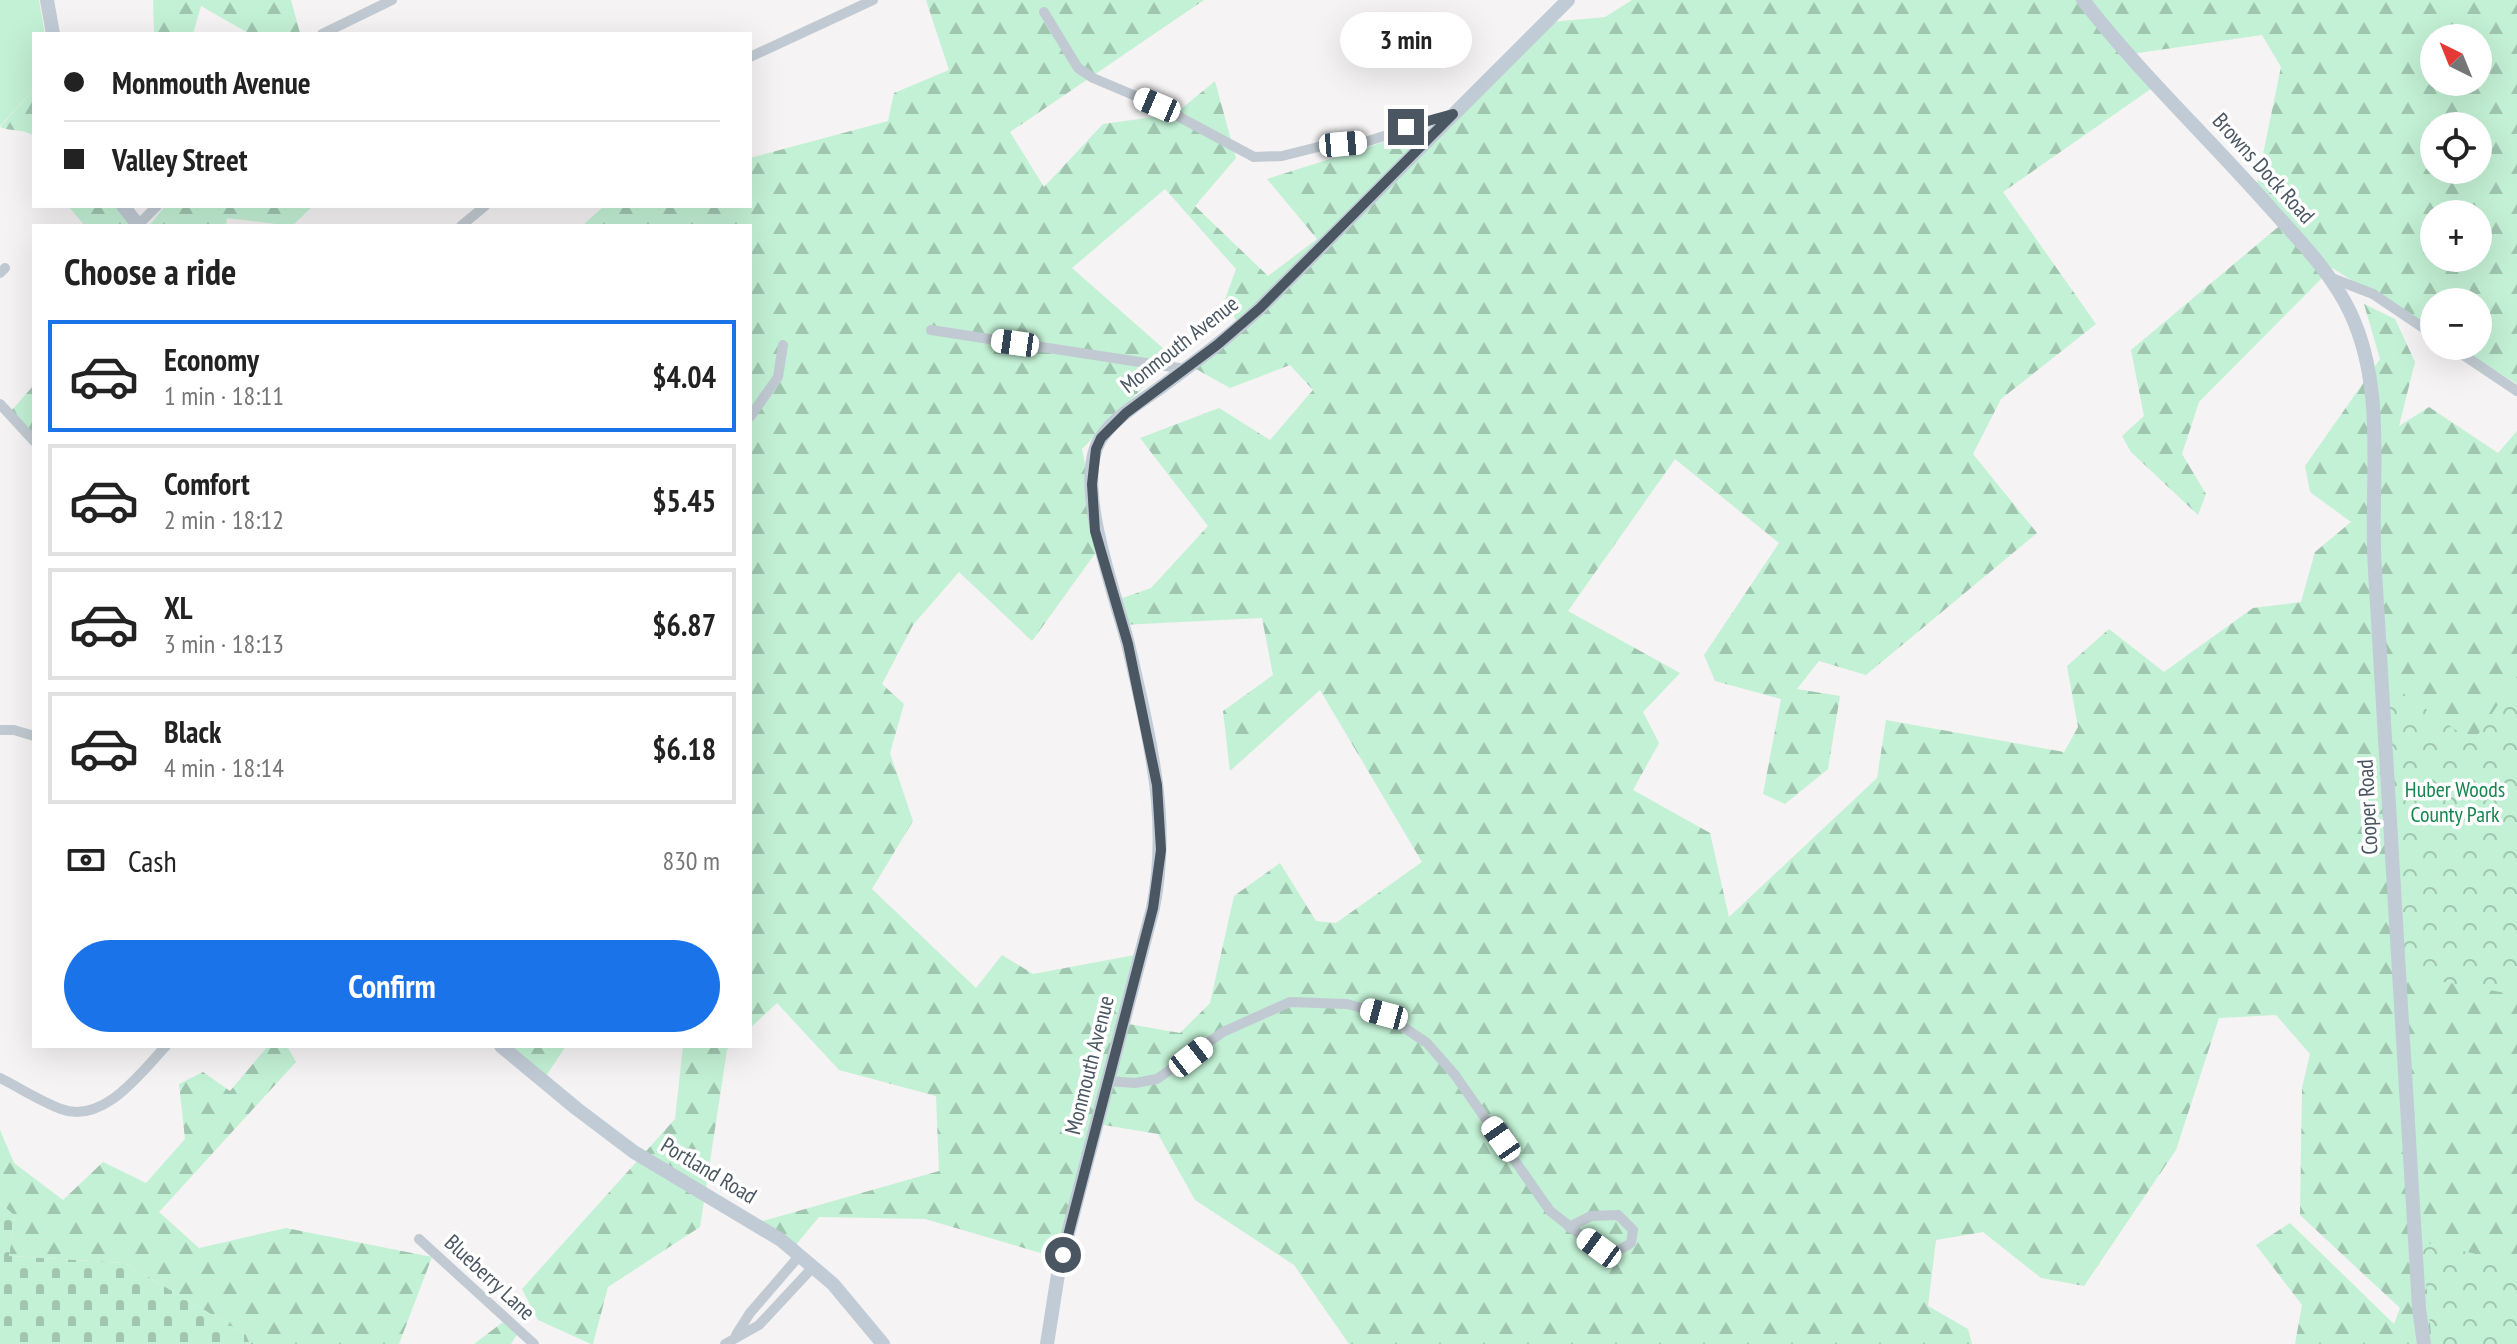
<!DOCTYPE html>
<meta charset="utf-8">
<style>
:root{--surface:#fff;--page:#f2f2f2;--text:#222;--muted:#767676;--line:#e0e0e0;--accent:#1a73e8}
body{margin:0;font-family:"PT Sans Narrow",sans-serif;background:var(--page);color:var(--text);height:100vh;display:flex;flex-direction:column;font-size:30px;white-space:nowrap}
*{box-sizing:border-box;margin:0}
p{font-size:26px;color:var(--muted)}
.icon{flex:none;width:44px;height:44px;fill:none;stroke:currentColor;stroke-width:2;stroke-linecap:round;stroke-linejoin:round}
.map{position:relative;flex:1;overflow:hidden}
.side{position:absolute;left:32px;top:224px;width:720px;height:824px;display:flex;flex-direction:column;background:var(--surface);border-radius:0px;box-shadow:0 8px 32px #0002}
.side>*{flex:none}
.hud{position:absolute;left:32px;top:32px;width:720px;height:176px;border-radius:0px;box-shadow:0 8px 32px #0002;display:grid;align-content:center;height:176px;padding:0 32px;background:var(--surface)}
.needle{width:52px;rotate:317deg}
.fabs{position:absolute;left:2420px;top:24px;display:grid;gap:16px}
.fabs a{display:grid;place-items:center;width:72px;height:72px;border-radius:50%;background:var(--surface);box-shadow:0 8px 32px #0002;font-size:40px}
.end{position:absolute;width:36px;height:36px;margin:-18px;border:10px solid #4a5661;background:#fff;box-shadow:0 0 0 4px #fff}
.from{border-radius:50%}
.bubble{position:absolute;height:56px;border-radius:28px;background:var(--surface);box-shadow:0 8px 32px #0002;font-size:26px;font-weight:700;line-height:56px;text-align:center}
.car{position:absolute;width:24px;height:48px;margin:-24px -12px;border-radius:10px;box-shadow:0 0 6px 2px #0007;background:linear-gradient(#fff 24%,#345 0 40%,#fff 0 76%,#345 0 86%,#fff 0)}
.hud b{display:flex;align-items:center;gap:28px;height:76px;font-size:30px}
.hud b+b{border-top:2px solid var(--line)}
.hud i{width:20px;height:20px;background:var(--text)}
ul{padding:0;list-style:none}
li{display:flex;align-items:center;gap:24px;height:112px;margin:0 16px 12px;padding:0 16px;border:4px solid var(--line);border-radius:0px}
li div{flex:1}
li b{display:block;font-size:30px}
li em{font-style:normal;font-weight:700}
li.on{border-color:var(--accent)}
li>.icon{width:72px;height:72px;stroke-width:1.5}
h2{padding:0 32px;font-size:36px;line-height:96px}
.pay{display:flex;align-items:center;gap:20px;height:88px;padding:0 32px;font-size:30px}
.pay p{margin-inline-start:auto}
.primary-button{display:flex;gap:16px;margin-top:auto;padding:16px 32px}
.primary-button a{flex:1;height:92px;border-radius:48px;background:var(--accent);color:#fff;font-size:32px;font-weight:700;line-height:92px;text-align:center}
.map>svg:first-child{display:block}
</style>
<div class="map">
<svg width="2517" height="1344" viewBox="0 0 2517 1344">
<defs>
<pattern id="forest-firs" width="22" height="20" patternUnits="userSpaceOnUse" patternTransform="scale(2)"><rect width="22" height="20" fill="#c3f1d5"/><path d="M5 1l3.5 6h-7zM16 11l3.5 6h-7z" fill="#a0c6b0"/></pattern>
<pattern id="cemetery-stones" width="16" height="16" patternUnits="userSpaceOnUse" patternTransform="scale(2)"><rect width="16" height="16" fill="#c3f1d5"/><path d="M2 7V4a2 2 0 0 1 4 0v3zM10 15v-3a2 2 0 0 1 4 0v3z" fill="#a0c6b0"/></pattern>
<pattern id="park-crowns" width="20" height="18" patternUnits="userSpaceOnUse" patternTransform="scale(2)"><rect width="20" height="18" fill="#c3f1d5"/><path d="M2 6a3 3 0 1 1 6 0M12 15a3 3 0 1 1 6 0" fill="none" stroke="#a0c6b0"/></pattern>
</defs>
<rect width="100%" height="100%" fill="#f5f3f3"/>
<path fill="#c3f1d5" d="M0,0h39l6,34h-11v55l-34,37z"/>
<path fill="url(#forest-firs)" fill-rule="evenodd" d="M153,0h138l9,33 -50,1 -49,-28 -8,28h-39z
M926,0h278l-194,132 34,55 59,-63 72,-10 40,-33 21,77 -41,48 73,70 49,-37 -50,-60 177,-56 97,-100 64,-6 27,-17h885v384l-61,-38h22v-44h-44v30l-102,-64 -133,134 -17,52 24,40 -8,21 -67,-63 -9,-16 22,-20 -13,-66 152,-127 -27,-35 25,-121 -19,-32 -131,19 24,32 -152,106 93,132 -95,75 -28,55 64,79 -171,142 -47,-14 -22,28 43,7 -12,73 -43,35 -22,-10 18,-95 -66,-18 -11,-26 75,-112 -104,-84 -107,152 112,62 -37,39 16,31 -26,47 77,43 19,84 148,-139 9,-58 178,32 14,-25 -11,-61 42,-37 55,43 89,-64 48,-6 14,-50 36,-30 -41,-30 -5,-26 75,-107 -16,-55 31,15 20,43 -16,64 30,-19 69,46 19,-22v913h-222l7,-39 -46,-60 34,-22 104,101 6,-16 -100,-93 2,-127 8,-34 -34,-39 -57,3 -43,132 -92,136 -43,-8 -58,-46 -47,8 -8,66 40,23 4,15h-623l-55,-79 -99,-65 -37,-66 -60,-10 -37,135 -136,-40 -106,-2 -25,30 -38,-24 183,-52 -3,-75 -97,-26 -62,-67 -27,25v-802h-168l22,-20h146v-48l138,-37 6,-28 55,-23zM2434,38h44v44h-44zM2434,126h44v44h-44zM1165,189l71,80 -12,33 14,21 -49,42 41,23 60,-23 23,25 -43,50 -51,-32 -79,30 68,88 -57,62 -37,13 7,24 141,-7 11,57 -50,36 7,60 90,-81 102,172 -86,61 -20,-2 -36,-58 -46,33 -24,107 -30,30 -57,-10 17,-69 -107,20 -31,-19 -26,33 -104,-99 41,-68 -23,-68 14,-49 -22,-20 31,-59 46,-53 73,69 70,-97 -20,-95 91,-92 -101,-89zM2434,214h44v44h-44z
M34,89v47c-11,-8 -22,-4 -34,-9z
M68,206h54l15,20h-52z
M165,206h148l-21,20 -65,-8 -1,8h-77z
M34,385v52l-23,-26z
M268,1046h19l9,16 -137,150 40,36 87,-20 146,29 -33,87h-149l-4,-9 -121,-72 -116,-7 6,-40 -15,-13v-73l14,33 49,37 40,-38 43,21 39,-44 -6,-55 24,-12 27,19z
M503,1046h63l-22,33z
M683,1046h48l-4,4 -27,177 -92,60 -15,57h-2l-53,-24 -16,-31 153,-170z
M507,1319l11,14 -7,11h-37z"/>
<path fill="url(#cemetery-stones)" d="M0,1203l15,13 -6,40 116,7 121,72 4,9h-250z"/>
<path fill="url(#park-crowns)" d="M2517,676v319l-112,-20 -18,-293 86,60z
M2422,1242l95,21v81h-85z"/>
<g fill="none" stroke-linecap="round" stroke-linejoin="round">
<path stroke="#c1cad2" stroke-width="10" d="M1044,12l34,56 15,10 64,27 97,52 28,-1 40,-10 43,-4 86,-27
M322,34l70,-34
M750,57l123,-57
M138,225l19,-19
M461,226l24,-20
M0,273l5,-5
M2329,277l44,17 61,41
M931,330l254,39
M2450,346l67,45
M0,404l34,37
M750,417l28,-40 5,-32
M0,730h14l20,6
M0,1078c20,10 40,23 61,31 43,16 80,-37 105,-63
M1107,1081l28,2 22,-4 66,-47 67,-30 57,2 37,10 43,29 28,32 95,136 23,18 26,19 17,4 15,-9 2,-13 -15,-15 -27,1 -22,11
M419,1239l115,105
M736,1335l14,-22 50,-58
M725,1344l34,-19 55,-59"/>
<path stroke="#c1cbd6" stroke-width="14" d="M47,0l6,34
M2083,0c58,75 128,140 190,211 28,31 59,63 77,101 38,80 19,173 25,259 15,245 30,491 44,737l5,36
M123,206l16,20
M501,1046l76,63 57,43 147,88 52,44 50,60
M1047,1344l12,-76 94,-360c10,-50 8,-101 -1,-151 -6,-37 -15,-75 -24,-113 -12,-49 -56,-161 -27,-206 14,-21 39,-36 60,-51 34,-25 68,-50 99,-79l308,-308"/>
</g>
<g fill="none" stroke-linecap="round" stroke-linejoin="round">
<path stroke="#4a5661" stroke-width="10" d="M1063,1255l90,-347 8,-58 -4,-65 -29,-141 -33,-113 -3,-47 4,-35 5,-11 25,-25 91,-68 43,-37 193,-194 -47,13"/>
</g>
<g text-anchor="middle" stroke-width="7" stroke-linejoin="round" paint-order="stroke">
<g font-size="22" fill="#4a5661" stroke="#fff">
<text transform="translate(2264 168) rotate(48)" y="8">Browns Dock Road</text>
<text transform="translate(1179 344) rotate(-38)" y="8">Monmouth Avenue</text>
<text transform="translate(2367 807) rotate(-93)" y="8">Cooper Road</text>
<text transform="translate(1089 1065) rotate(-76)" y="8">Monmouth Avenue</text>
<text transform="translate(709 1170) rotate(31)" y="8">Portland Road</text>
<text transform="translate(490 1277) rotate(43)" y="8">Blueberry Lane</text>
</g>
<g font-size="22" fill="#17864f" stroke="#fff">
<text x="2455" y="797">Huber Woods<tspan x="2455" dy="25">County Park</tspan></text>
</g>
</g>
</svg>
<div class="fabs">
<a><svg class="needle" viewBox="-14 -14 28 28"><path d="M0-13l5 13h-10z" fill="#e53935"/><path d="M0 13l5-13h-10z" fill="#767676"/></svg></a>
<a><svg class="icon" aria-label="locate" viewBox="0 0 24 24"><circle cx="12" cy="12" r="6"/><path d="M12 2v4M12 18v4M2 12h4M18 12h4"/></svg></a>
<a>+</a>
<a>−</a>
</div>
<i class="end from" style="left:1063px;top:1255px"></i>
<i class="end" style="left:1406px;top:127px"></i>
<div class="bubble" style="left:1340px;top:12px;width:132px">3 min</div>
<i class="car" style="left:1157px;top:105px;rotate:293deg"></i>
<i class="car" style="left:1343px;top:144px;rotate:85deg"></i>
<i class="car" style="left:1015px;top:343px;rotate:278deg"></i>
<i class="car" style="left:1384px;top:1014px;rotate:285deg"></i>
<i class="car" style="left:1191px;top:1057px;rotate:52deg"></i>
<i class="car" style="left:1501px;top:1139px;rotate:325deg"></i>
<i class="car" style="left:1599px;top:1248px;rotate:306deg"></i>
<div class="hud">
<b><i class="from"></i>Monmouth Avenue</b>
<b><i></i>Valley Street</b>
</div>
<section class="side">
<h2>Choose a ride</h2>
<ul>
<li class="on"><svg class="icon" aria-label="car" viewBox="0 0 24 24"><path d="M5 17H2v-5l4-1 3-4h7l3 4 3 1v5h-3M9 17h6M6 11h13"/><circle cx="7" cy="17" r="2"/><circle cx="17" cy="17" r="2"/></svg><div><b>Economy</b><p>1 min · 18:11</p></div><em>$4.04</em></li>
<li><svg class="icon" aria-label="car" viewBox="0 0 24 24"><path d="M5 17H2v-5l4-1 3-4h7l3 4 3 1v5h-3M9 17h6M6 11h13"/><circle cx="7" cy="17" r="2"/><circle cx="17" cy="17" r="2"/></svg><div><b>Comfort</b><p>2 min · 18:12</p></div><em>$5.45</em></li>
<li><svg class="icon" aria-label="car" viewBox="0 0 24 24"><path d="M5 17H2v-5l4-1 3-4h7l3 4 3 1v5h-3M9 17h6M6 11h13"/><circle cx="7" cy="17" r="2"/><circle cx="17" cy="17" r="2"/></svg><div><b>XL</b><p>3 min · 18:13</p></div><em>$6.87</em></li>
<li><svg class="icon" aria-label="car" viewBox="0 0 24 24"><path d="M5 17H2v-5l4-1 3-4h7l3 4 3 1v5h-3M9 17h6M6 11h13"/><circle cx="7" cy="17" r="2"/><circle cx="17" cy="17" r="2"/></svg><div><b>Black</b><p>4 min · 18:14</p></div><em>$6.18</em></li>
</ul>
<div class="pay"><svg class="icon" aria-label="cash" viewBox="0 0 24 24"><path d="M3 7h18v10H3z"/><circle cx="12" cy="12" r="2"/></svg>Cash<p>830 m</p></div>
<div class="primary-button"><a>Confirm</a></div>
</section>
</div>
